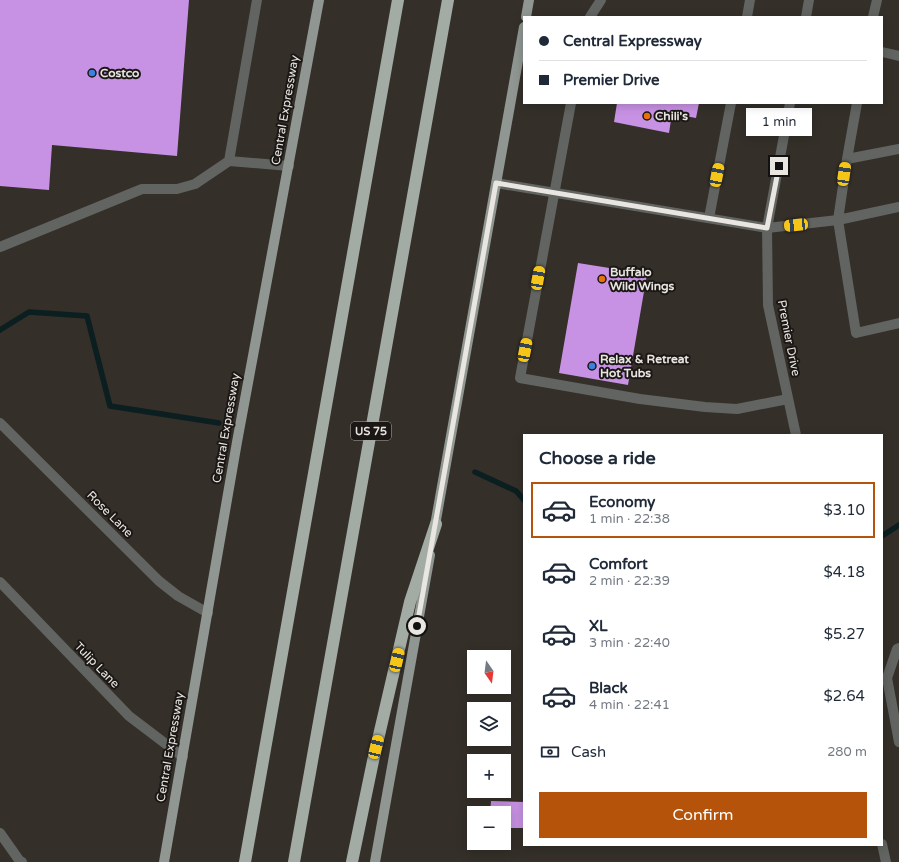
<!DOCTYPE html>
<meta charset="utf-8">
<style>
:root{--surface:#fff;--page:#f2f2f3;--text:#1f2937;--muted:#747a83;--line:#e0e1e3;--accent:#b45309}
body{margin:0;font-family:"Varela Round",sans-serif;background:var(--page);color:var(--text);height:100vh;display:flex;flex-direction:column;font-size:15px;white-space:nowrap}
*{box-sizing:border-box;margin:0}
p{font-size:13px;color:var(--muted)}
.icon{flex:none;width:22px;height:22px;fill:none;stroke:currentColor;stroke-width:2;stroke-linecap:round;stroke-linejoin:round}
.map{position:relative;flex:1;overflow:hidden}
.drawer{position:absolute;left:523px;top:434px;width:360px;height:412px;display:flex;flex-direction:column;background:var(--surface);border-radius:0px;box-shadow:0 2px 10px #0003}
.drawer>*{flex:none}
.banner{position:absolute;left:523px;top:16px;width:360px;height:88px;border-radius:0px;box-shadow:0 2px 10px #0003;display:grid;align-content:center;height:88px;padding:0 16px;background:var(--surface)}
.needle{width:26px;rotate:166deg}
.tools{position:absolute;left:467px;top:650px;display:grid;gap:8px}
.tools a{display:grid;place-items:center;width:44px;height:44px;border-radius:0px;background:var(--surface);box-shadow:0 2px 10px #0003;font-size:20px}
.end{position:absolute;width:18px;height:18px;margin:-9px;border:5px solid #e9e6e2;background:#111;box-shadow:0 0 0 2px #111}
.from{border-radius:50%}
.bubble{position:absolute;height:28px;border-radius:0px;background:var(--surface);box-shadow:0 2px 10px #0003;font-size:13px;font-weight:600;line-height:28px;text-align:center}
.car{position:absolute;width:12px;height:24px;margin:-12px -6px;border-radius:5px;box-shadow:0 0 3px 1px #0007;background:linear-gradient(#f5c518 24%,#345 0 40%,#f5c518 0 76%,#345 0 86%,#f5c518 0)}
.banner b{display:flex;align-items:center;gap:14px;height:38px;font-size:15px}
.banner b+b{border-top:1px solid var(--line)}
.banner i{width:10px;height:10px;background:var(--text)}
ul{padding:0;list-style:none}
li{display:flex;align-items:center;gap:12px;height:56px;margin:0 8px 6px;padding:0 8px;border:2px solid transparent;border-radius:0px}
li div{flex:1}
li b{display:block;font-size:15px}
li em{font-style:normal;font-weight:600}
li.selected{border-color:var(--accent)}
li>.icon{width:36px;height:36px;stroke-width:1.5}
h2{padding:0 16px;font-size:18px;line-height:48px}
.pay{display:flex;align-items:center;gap:10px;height:44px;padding:0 16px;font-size:15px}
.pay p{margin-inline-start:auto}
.action{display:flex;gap:8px;margin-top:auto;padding:8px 16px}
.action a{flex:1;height:46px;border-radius:0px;background:var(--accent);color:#fff;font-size:16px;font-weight:600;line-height:46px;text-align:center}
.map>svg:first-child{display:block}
</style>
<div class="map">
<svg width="899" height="862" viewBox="0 0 899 862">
<rect width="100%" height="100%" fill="#342f29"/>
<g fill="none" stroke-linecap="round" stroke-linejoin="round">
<path stroke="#0b1e20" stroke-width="5.5" d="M0,330l29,-18 58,4 23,90 109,17
M475,472l41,19 8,9
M882,536l17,-11"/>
</g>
<path fill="#c892e4" d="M0,0h189l-12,156 -125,-11 -3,45 -49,-4z
M617,103h82l-3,15 -16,-3 -1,6 -8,-1 -2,13 -55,-11z
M578,263l69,11 -19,111 -69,-12z
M491,801l33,1v26h-20v-15h-14z"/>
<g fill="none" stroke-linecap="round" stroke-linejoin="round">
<path stroke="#616461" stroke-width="10" d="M590,17l11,-17
M747,17l3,-17
M806,17l3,-17
M873,17l4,-17
M882,52l17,4
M571,103l-51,275 120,21 65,8 32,2 51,-10
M790,103l-23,125 1,77 28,130
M857,103l-10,56 -9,61 18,113 43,-10
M847,159l52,-10
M229,161l28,-161
M496,183l271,45 71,-8 61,-13
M709,218l22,-115
M0,247l142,-58h35l18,-5 34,-23 60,5
M0,423l159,158 19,15 30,17
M0,582l129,134 54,41
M899,648l-2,1 -10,29 12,64
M0,833l19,27 3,2
M882,844l4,18"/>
<path stroke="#909792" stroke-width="10" d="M526,17l3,-17
M434,531l90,-504
M164,862l73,-420 82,-442
M375,862l55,-307"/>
<path stroke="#a3aba5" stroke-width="12" d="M245,862l153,-862
M294,862l154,-862
M352,862l21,-101 37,-159 26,-78"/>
</g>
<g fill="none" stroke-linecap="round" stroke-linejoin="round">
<path stroke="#e9e6e2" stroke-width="5" d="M417,626l79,-443 271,45 12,-62"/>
</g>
<g fill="#3f7fe0" stroke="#1a1715" stroke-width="1.5">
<circle cx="92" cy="73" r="4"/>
<circle cx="592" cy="366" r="4"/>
</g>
<g fill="#e8710a" stroke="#1a1715" stroke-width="1.5">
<circle cx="647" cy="116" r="4"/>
<circle cx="602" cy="279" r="4"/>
</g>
<g text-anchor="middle" stroke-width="4" stroke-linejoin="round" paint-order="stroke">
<rect fill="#1a1715" stroke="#aba8a4" stroke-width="1" x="351" y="422" width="40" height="18" rx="3"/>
<g font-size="11" font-weight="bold" fill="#e9e6e2">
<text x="371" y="435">US 75</text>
</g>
<g font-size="12" font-weight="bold" fill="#e9e6e2" stroke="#1a1715" text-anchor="start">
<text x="100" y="77">Costco</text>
<text x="655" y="120">Chili's</text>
<text x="610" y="276">Buffalo<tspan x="610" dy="14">Wild Wings</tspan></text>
<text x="600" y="363">Relax &amp; Retreat<tspan x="600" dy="14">Hot Tubs</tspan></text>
</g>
<g font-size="12" fill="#e9e6e2" stroke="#1a1715">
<text transform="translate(285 110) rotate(-80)" y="4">Central Expressway</text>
<text transform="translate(789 338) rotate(79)" y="4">Premier Drive</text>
<text transform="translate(226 428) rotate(-80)" y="4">Central Expressway</text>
<text transform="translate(110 514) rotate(45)" y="4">Rose Lane</text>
<text transform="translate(97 665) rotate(46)" y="4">Tulip Lane</text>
<text transform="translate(170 747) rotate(-80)" y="4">Central Expressway</text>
</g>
</g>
</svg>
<div class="tools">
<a><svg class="needle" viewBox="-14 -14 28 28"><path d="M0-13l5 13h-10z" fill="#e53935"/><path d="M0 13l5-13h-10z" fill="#747a83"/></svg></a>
<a><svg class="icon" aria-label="layers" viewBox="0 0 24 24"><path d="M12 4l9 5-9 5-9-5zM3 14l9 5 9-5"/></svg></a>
<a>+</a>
<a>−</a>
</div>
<i class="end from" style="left:417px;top:626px"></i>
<i class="end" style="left:779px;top:166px"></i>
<div class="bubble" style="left:746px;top:108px;width:66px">1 min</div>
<i class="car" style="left:844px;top:174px;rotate:8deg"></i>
<i class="car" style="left:717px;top:175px;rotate:11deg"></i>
<i class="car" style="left:796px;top:225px;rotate:264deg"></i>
<i class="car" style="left:538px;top:278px;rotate:10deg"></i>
<i class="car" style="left:525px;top:350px;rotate:11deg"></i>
<i class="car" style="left:397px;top:660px;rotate:13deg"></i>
<i class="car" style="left:376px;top:747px;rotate:14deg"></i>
<div class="banner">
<b><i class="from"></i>Central Expressway</b>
<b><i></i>Premier Drive</b>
</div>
<section class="drawer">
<h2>Choose a ride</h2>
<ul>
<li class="selected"><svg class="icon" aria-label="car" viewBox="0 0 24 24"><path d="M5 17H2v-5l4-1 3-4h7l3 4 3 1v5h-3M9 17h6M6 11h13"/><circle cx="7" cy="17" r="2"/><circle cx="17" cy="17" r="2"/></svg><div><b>Economy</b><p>1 min · 22:38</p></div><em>$3.10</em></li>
<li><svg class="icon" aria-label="car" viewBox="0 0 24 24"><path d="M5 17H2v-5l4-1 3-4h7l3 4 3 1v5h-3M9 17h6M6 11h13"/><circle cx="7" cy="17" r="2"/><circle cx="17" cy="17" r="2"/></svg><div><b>Comfort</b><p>2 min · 22:39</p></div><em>$4.18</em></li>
<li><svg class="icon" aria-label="car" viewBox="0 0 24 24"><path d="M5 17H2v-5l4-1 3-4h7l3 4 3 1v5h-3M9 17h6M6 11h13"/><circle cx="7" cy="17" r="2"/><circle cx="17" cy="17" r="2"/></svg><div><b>XL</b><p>3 min · 22:40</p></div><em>$5.27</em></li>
<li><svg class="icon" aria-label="car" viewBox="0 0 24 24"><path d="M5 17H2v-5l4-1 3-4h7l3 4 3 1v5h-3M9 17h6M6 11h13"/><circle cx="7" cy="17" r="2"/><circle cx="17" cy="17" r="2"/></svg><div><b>Black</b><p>4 min · 22:41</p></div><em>$2.64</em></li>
</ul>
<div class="pay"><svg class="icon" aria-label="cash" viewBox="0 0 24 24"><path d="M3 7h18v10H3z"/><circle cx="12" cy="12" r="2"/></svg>Cash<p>280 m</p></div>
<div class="action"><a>Confirm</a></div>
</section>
</div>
